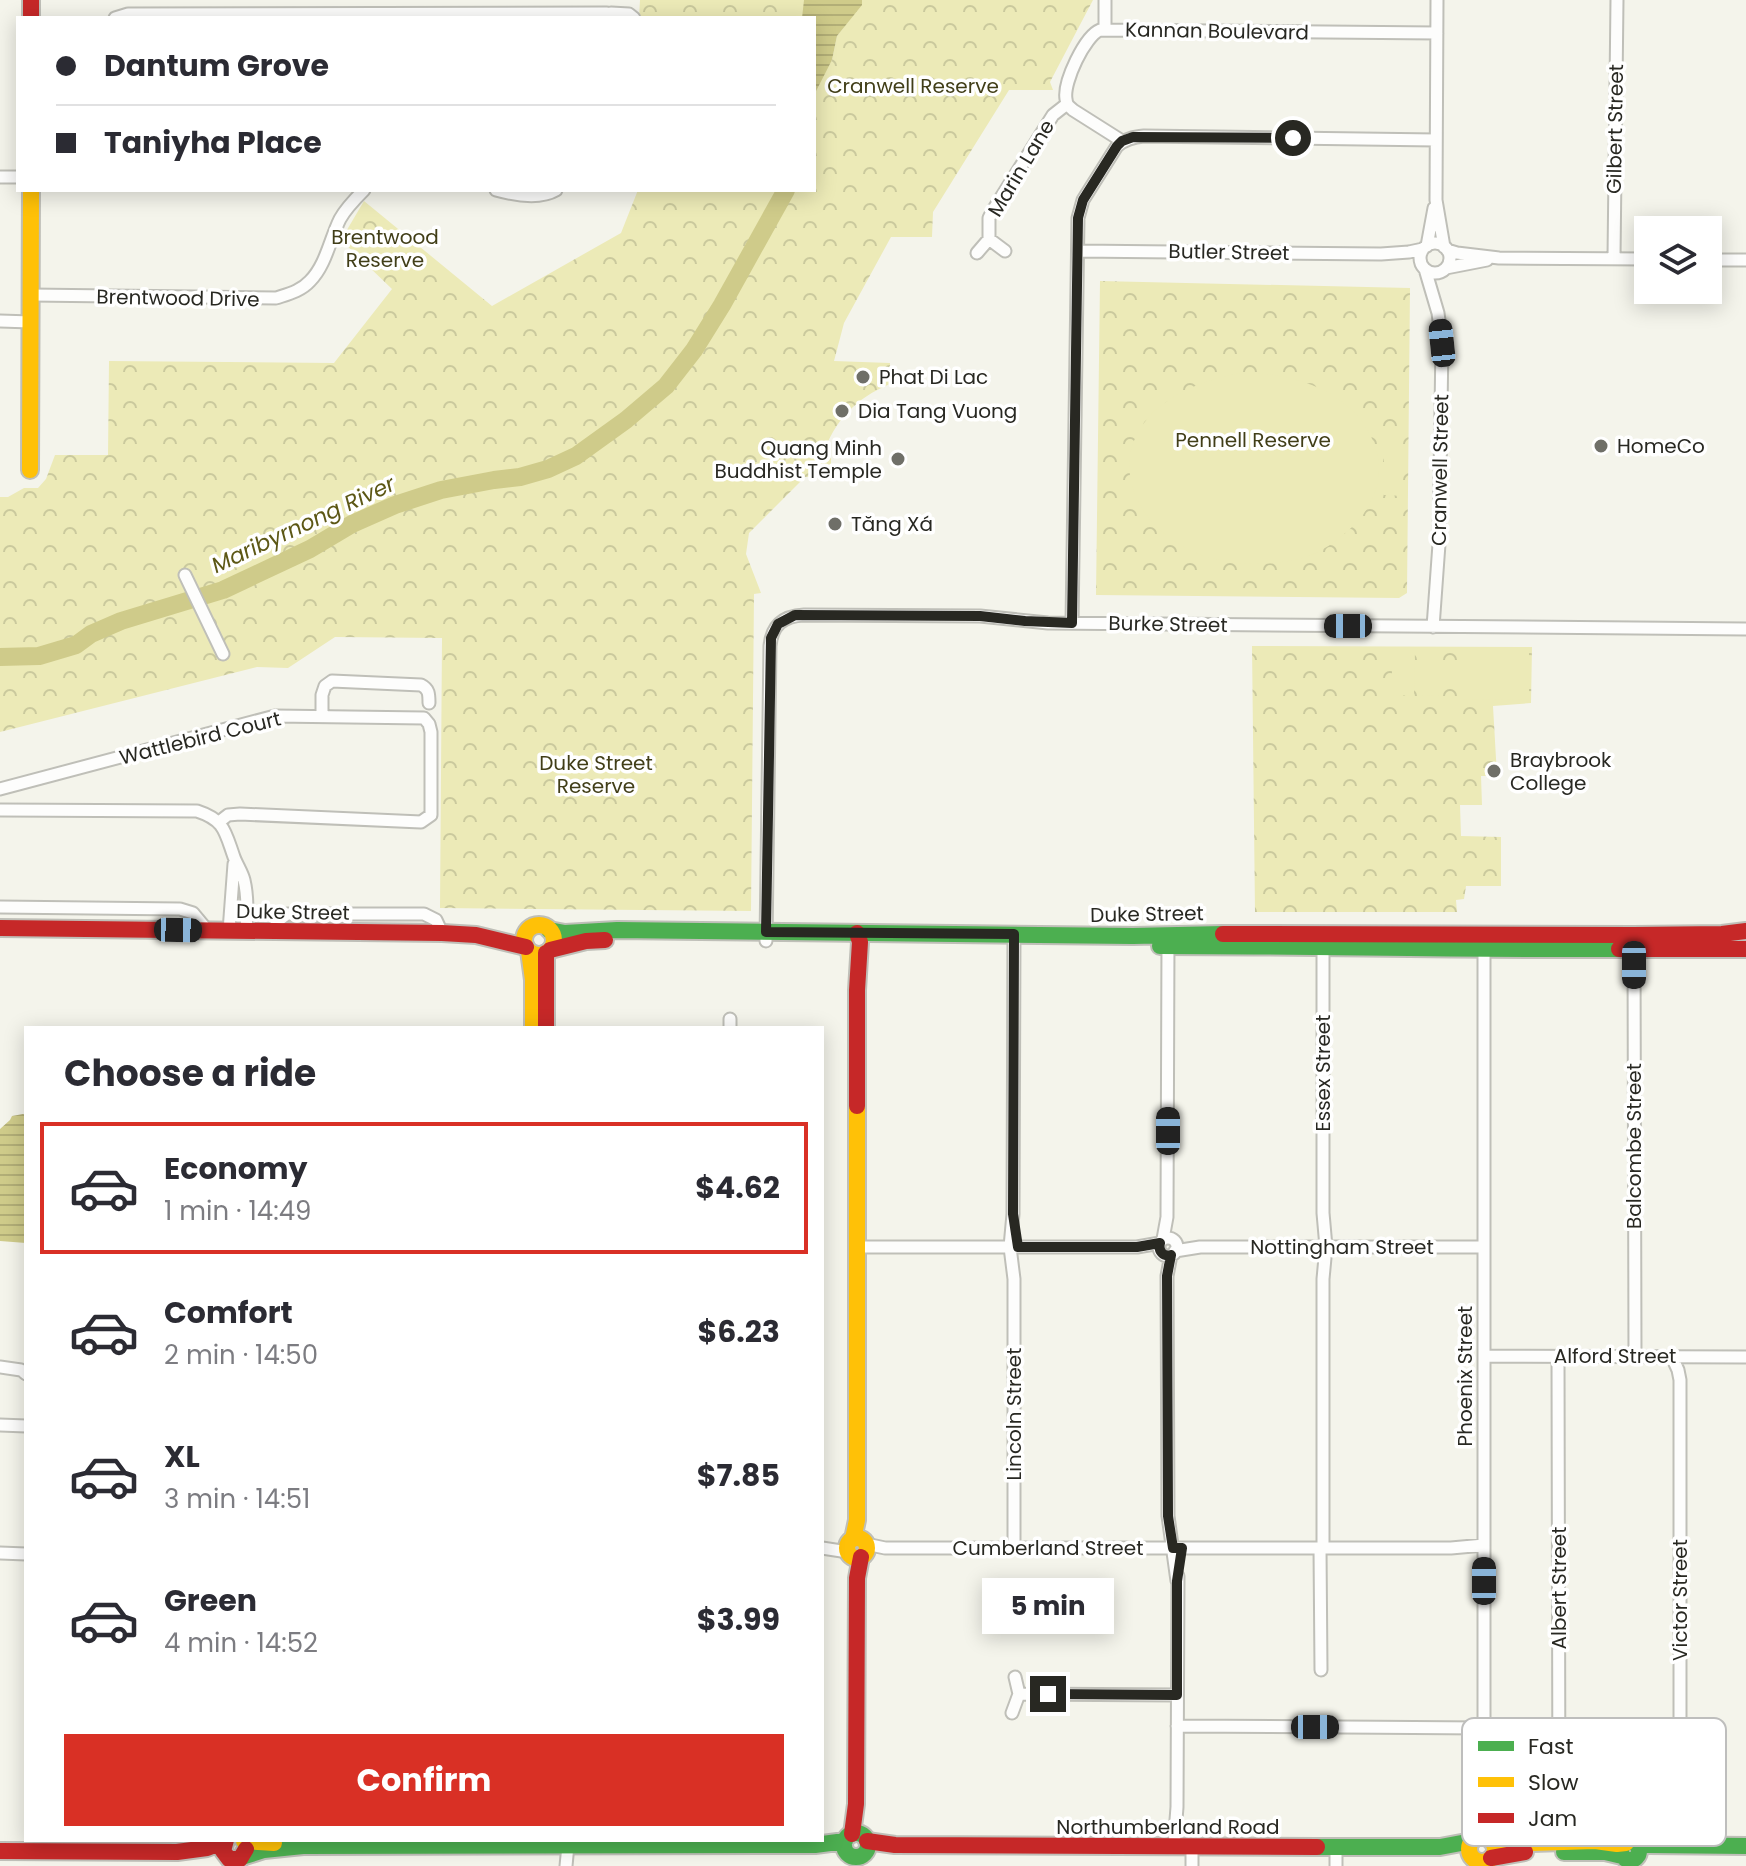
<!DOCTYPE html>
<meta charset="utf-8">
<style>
:root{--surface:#fff;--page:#f2f2f3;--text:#2b2b33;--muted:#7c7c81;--line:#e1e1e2;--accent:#d93025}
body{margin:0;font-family:Poppins,sans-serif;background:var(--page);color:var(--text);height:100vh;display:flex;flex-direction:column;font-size:30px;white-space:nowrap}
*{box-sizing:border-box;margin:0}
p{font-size:26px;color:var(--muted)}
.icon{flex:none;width:44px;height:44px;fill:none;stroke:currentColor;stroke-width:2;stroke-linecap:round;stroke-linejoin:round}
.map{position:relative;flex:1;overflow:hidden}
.details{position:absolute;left:24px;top:1026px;width:800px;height:816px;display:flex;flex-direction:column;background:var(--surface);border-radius:0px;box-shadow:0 4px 20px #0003}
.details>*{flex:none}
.banner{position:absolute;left:16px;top:16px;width:800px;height:176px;border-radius:0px;box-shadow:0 4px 20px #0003;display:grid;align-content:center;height:176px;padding:0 40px;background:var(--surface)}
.buttons{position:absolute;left:1634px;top:216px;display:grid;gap:16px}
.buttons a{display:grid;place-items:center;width:88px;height:88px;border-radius:0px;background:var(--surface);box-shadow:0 4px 20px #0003;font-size:40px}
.end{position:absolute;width:36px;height:36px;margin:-18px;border:10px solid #282822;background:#fff;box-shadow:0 0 0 4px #fff}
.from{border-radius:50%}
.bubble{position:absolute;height:56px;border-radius:0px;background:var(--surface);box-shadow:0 4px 20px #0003;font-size:26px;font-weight:700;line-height:56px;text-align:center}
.car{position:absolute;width:24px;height:48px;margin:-24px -12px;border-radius:10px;box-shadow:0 0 6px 2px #0007;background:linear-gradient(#222 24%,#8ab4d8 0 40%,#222 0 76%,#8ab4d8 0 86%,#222 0)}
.banner b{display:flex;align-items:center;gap:28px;height:76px;font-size:30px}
.banner b+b{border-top:2px solid var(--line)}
.banner i{width:20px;height:20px;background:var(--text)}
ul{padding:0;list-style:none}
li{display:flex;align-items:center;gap:24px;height:132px;margin:0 16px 12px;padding:0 24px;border:4px solid transparent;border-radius:0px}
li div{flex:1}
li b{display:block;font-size:30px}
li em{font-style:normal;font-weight:700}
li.current{border-color:var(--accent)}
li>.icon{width:72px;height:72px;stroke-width:1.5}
h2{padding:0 40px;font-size:36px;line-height:96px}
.button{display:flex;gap:16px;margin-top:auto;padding:16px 40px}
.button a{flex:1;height:92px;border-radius:0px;background:var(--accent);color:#fff;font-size:32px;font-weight:700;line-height:92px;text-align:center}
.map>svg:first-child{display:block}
</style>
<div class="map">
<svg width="1746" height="1866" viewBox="0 0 1746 1866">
<defs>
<pattern id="park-crowns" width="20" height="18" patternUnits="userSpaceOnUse" patternTransform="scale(2)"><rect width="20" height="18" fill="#eceab7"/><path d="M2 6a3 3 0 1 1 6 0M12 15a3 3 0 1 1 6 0" fill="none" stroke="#cac99d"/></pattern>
<pattern id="water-rules" width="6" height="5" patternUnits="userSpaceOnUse" patternTransform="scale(2)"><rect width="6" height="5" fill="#cfcb8a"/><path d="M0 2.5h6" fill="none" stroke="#b2ae77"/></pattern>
</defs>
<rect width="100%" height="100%" fill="#f4f4eb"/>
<path fill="url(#park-crowns)" d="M640,0h188l-14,18h-175z
M862,0h231l-43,82 3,8h-44l-76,122 -1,25h-41l-47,86 -10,38 56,2v21c-34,14 -56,37 -67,71l8,3v12l-12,7h-14l-56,56 -3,21 15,39 -7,1 -3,317 -311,-3 2,-270 -107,-1 -47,31 -31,-1 -257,65v-235h8l16,-9h14l8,-9 9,-24h53l1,-94 225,2 58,-74 -51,-49 23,-39 128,105 129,-73 17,-43h176v-95l6,-15 12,-20 5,-24 24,-31z
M1100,281l310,7 -3,305 -8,5 -303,-3z
M1252,646l280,1 -1,56 -38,3 4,70h-16l1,29h-22l1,31 40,1v49h-35l-2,13 -8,1 1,12h-202z"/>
<path fill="#eceab7" d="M1240,373c56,-2 127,23 138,85 4,25 -6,48 -23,66 -16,16 -35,30 -57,35 -164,38 -252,-149 -58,-186z
M1384,450h19v46l-19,-1z
M1459,648h70v52l-70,-1z
M1392,650h23l-1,46 -22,-1z
M1419,650h23v46l-23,-1z"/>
<path fill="url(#water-rules)" d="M804,0h58v5l-25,31 -5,24 -18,35v-77h-12z
M23,1114l3,1v128l-26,-2v-112l10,-9 2,-4z"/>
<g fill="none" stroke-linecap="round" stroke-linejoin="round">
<path stroke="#cfcb8a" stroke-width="18" d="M0,657l39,-1 37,-11 15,-11 30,-13 102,-31 87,-41 42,-25 43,-19 46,-15 53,-10 26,-3 28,-8 28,-13 50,-36 40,-34 28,-36 28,-45 64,-115"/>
<defs>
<path id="street" d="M1437,0l-1,200 8,47
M611,13l18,1 5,4
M115,18l13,-4 479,-1 11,5
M1105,30v-30
M1122,141l-49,-31c-5,-5 -6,-4 -7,-11 -3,-17 19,-63 34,-69l337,3
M0,177h18
M496,190c18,5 43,10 60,0
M989,239v-21l3,-6 61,-97 14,-11
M1420 258a15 15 0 1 1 30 0a15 15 0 1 1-30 0Z
M1427,246l7,-38
M1447,250l10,3 42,5 149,1
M1078,251l303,3 28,-2 14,-3
M977,253l12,-14 16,12
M1614,258l3,-258
M1708,260h38
M1446,268l41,-8
M1425,269l13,44 4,30 -3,201 -6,83
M31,295l245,3c12,-4 25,-7 34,-17 16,-16 20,-42 30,-62 6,-11 15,-20 24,-29
M0,321l31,1
M185,575l38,79
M1072,623l6,-405 5,-18 34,-54c8,-7 16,-9 27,-10l292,4
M322,716v-21l3,-9 7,-5 89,4c8,4 8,9 8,18
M0,789l275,-73 149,2 5,6 2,8v83l-10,7 -181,-8 -12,1 -9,7
M0,810l197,1c28,9 28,21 37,46 3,8 8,15 10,23 4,17 3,34 2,51
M0,907l180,2 13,4 15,18
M229,931l5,-67
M271,932l8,-12 8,-6h137l12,6 6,13
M1014,934l-1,280 -3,33 4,32v269
M766,941l4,-295c2,-21 13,-30 34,-31l176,1 68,7 698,6
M1484,943v875l3,19
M1634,944l1,412
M730,1028v-9
M1159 1247a9 9 0 1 1 18 0a9 9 0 1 1-18 0Z
M1163,1239l4,-22 1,-277
M857,1247h280l23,-4
M1175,1251l25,-4h284
M1171,1255l-4,21 1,240 9,65
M1485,1356l261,1
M1558,1356l1,465 4,13 5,7
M1672,1357l6,13 2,10v466
M0,1367l21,3 5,4
M0,1425l26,1
M866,1544l19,4h566l33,-3
M822,1548l26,4
M1320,1548l1,122
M1323,1548v-269l3,-32 -3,-34v-271
M0,1553l26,1
M1019,1694l158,1
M1012,1713l7,-19 -4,-17
M1177,1726l307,2
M1174,1846l3,-39 1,-231
M1192,1846v20
M566,1866l2,-21
M1336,1866v-19
M1632,1866l1,-6"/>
<path id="fast" d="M549,930l16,3 52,-3 516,6 90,-2
M1160,946c153,0 306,4 459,3
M844 1845a12 12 0 1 1 24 0a12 12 0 1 1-24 0Z
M1621 1851a9 9 0 1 1 18 0a9 9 0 1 1-18 0Z
M1634,1843l15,2 97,1
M1317,1847h123l32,-6
M1564,1852h41l17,4
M242,1857l22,-7 39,-4 512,-1 30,-4"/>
<path id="slow" d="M30,470l1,-280
M524 940a15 15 0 1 1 30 0a15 15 0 1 1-30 0Z
M529,951l4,29v48
M847 1548a10 10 0 1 1 20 0a10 10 0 1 1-20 0Z
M853,1539l4,-19v-414
M1469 1849a13 13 0 1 1 26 0a13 13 0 1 1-26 0Z
M244,1841l30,2
M1492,1842l8,2 95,-3 22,3 9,-1"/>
<path id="jam" d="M31,0v18
M0,928l442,5 34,2 50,12
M857,933l3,9 -3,48v116
M1223,934l411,1 88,-1 24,-3
M1619,949h127
M550,950l36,-9 19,-1
M546,953v75
M852,1834l4,-30 1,-226 4,-21
M226,1840l-3,11 6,8h11l6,-10
M867,1841l28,4 422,2
M0,1851l177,1 30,-4 18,-7
M1491,1858l34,-6"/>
</defs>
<use href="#street" stroke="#bfbfb8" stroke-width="15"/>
<use href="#fast" stroke="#bfbfb8" stroke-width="20"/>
<use href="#slow" stroke="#bfbfb8" stroke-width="20"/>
<use href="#jam" stroke="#bfbfb8" stroke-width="20"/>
<use href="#street" stroke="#fdfdfc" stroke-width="11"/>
<use href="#fast" stroke="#4caf50" stroke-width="16"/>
<use href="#slow" stroke="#ffc107" stroke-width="16"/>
<use href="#jam" stroke="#c62828" stroke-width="16"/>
</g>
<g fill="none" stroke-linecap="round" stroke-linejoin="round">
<path stroke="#282822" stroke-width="10" d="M1048,1694l129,1v-114l5,-33h-9l-5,-32 -1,-240 4,-21c-8,2 -13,-4 -11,-12l-23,4h-119l-5,-33 1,-280 -248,-2 5,-294 7,-14 17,-9 185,1 45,5 47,2 6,-405 5,-18 34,-54 5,-5 11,-4 160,1"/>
</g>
<g fill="#6f6f68" stroke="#fff" stroke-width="3">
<circle cx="863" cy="377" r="8"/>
<circle cx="842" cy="411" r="8"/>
<circle cx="1601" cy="446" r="8"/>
<circle cx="898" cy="459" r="8"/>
<circle cx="835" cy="524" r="8"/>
<circle cx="1494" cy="771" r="8"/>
</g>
<g text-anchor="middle" stroke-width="7" stroke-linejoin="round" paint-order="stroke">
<g font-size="20" fill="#282822" stroke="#fff">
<text transform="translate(1217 31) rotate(1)" y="7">Kannan Boulevard</text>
<text transform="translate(1615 129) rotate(-89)" y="7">Gilbert Street</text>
<text transform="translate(1021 168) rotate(-59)" y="7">Marin Lane</text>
<text transform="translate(1229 252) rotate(1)" y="7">Butler Street</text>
<text transform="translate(178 298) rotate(1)" y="7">Brentwood Drive</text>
<text transform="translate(1440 470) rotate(-89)" y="7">Cranwell Street</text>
<text transform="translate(1168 624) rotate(1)" y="7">Burke Street</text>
<text transform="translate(200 738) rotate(-14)" y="7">Wattlebird Court</text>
<text transform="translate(293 912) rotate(1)" y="7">Duke Street</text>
<text transform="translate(1147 914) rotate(-1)" y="7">Duke Street</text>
<text transform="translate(1323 1073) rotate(-90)" y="7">Essex Street</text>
<text transform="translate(1634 1146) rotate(-90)" y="7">Balcombe Street</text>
<text x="1342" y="1254">Nottingham Street</text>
<text x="1615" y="1363">Alford Street</text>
<text transform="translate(1465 1376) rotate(-90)" y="7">Phoenix Street</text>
<text transform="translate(1014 1414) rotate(-90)" y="7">Lincoln Street</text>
<text x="1048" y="1555">Cumberland Street</text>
<text transform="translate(1559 1588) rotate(-90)" y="7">Albert Street</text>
<text transform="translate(1680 1600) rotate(-90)" y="7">Victor Street</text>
<text x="1168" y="1834">Northumberland Road</text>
</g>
<g font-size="20" fill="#413e18" stroke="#fff">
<text x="913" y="93">Cranwell Reserve</text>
<text x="385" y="244">Brentwood<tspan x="385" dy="23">Reserve</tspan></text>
<text x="1253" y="447">Pennell Reserve</text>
<text x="596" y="770">Duke Street<tspan x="596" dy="23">Reserve</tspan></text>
</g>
<g font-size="20" fill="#282822" stroke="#fff" text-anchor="start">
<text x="879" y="384">Phat Di Lac</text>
<text x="858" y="418">Dia Tang Vuong</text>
<text x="1617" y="453">HomeCo</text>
<text x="882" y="455" text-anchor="end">Quang Minh<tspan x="882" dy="23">Buddhist Temple</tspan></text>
<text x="851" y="531">Tăng Xá</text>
<text x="1510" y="767">Braybrook<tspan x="1510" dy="23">College</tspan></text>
</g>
<g font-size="22" font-style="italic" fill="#5c5715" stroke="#fff">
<text transform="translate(303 524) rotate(-25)" y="8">Maribyrnong River</text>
</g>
</g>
<rect x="1462" y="1718" width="264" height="128" rx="12" fill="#fff" stroke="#bebebd" stroke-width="2"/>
<rect x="1478" y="1741" width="36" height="10" fill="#4caf50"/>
<rect x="1478" y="1777" width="36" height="10" fill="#ffc107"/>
<rect x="1478" y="1813" width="36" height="10" fill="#c62828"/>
<g font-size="22" fill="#282822">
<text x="1528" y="1754">Fast</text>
<text x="1528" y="1790">Slow</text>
<text x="1528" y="1826">Jam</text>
</g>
</svg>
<div class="buttons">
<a><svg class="icon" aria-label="layers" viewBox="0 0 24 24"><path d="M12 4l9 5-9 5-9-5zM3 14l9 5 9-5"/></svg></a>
</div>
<i class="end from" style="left:1293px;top:138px"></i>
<i class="end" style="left:1048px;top:1694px"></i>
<div class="bubble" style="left:982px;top:1578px;width:132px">5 min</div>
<i class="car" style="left:1442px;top:343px;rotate:354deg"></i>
<i class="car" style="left:1348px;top:626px;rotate:270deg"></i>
<i class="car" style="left:178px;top:930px;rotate:91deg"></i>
<i class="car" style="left:1634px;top:965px;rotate:180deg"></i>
<i class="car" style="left:1168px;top:1131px;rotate:0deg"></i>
<i class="car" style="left:1484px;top:1581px;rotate:0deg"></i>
<i class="car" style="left:1315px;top:1727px;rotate:90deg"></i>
<div class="banner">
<b><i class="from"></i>Dantum Grove</b>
<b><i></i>Taniyha Place</b>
</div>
<section class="details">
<h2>Choose a ride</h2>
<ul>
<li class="current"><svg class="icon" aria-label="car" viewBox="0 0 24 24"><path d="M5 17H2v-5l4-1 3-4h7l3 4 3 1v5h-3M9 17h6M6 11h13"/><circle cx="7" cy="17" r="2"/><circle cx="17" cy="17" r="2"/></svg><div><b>Economy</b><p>1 min · 14:49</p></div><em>$4.62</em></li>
<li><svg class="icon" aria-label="car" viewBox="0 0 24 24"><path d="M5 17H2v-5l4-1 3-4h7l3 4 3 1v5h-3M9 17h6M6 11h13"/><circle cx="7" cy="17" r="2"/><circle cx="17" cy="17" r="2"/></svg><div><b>Comfort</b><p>2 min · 14:50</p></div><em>$6.23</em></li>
<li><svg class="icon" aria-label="car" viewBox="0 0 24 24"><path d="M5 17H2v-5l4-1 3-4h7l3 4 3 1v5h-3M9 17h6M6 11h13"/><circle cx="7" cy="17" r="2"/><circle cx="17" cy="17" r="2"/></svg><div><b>XL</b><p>3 min · 14:51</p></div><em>$7.85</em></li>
<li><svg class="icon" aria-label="car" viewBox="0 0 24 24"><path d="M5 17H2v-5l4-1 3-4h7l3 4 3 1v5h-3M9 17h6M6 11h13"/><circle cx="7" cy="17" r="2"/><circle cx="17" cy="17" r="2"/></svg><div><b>Green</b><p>4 min · 14:52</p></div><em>$3.99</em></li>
</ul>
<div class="button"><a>Confirm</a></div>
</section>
</div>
